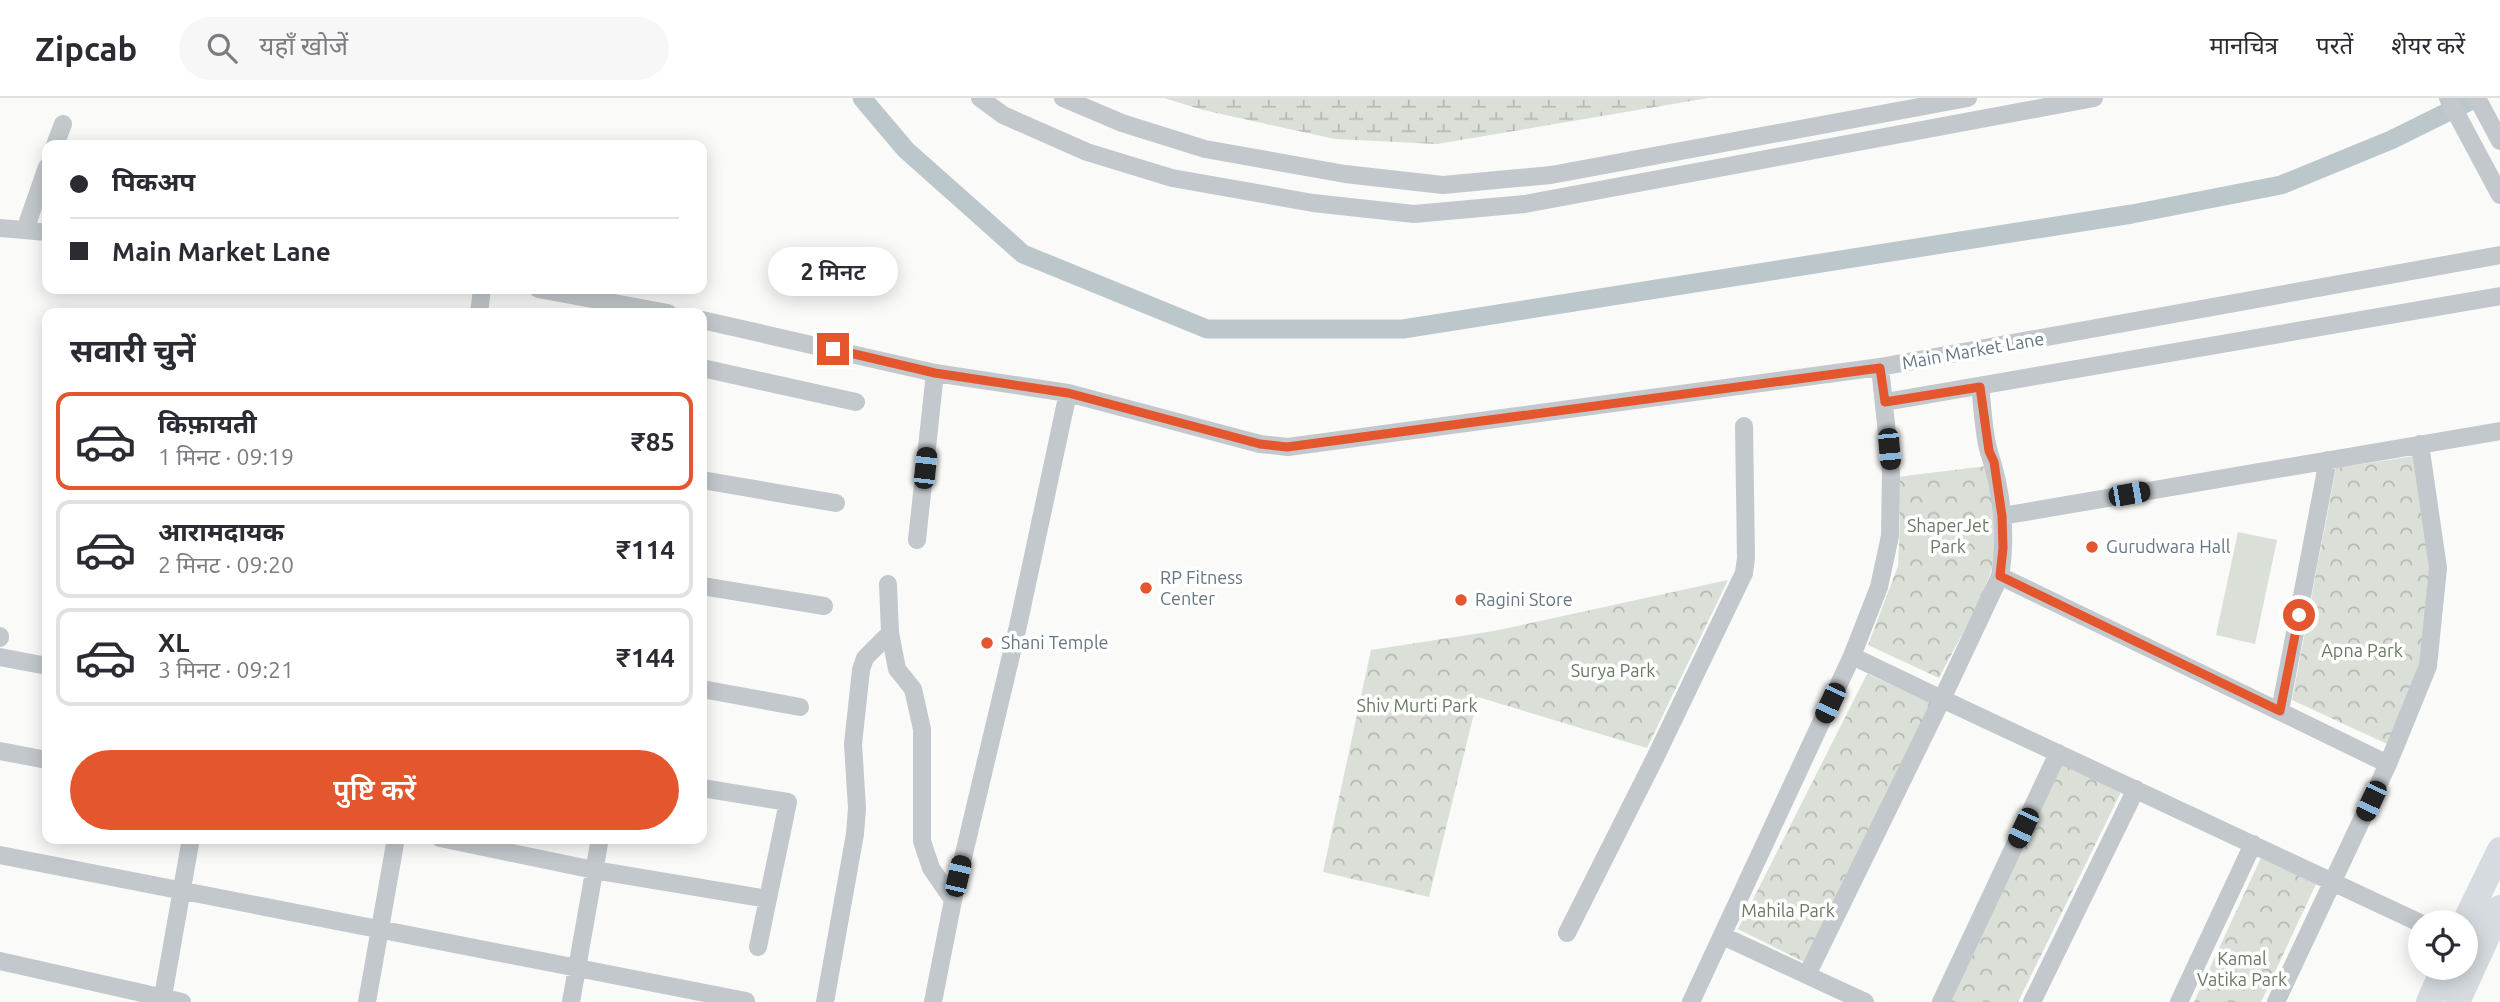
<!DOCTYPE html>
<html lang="hi">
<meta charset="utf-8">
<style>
:root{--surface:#fff;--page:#f7f7f7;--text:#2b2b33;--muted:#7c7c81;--line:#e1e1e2;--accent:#e4572e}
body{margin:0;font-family:Ubuntu,"Noto Sans Devanagari",sans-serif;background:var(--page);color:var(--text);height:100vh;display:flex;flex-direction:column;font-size:26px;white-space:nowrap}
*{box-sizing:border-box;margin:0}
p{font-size:23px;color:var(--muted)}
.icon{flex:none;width:38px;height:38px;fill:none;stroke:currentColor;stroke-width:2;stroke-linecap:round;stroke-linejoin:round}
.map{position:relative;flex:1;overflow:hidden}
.details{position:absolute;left:42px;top:210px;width:665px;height:536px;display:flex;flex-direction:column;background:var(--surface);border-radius:14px;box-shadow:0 4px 18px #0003}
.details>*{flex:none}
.guide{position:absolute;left:42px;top:42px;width:665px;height:154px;border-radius:14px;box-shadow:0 4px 18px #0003;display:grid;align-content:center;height:154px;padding:0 28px;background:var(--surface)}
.controls{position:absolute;left:2408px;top:812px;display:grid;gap:14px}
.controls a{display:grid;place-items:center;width:70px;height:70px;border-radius:50%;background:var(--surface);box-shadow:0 4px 18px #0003;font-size:35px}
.end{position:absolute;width:32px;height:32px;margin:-16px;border:9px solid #e4572e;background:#fff;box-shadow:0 0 0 4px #fff}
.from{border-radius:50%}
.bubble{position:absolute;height:49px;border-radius:24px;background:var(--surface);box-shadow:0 4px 18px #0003;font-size:23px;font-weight:600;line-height:49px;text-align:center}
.car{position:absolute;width:21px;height:42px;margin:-21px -10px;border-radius:9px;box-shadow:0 0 5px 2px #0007;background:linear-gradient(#222 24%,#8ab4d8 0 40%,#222 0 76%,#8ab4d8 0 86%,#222 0)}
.guide b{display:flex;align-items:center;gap:24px;height:66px;font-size:26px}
.guide b+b{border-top:2px solid var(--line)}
.guide i{width:18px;height:18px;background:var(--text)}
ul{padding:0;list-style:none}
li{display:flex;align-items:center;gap:21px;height:98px;margin:0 14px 10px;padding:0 14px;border:4px solid var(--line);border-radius:14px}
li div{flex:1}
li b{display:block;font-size:26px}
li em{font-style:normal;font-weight:600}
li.active{border-color:var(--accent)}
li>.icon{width:63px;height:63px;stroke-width:1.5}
h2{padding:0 28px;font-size:32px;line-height:84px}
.cta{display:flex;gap:14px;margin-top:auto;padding:14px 28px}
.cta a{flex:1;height:80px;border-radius:42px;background:var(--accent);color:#fff;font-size:28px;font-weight:600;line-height:80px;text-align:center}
header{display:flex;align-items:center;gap:42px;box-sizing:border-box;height:98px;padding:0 35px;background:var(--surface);border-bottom:2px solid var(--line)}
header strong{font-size:33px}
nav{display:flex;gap:38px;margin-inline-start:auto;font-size:24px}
.search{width:490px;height:63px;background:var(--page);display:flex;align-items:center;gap:18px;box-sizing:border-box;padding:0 24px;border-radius:38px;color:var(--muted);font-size:26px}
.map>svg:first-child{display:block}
</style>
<header>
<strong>Zipcab</strong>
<div class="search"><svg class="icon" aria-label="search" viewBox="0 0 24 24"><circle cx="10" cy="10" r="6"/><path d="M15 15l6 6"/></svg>यहाँ खोजें</div>
<nav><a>मानचित्र</a><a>परतें</a><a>शेयर करें</a></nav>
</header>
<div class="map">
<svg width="2500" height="904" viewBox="0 0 2500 904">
<defs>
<pattern id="wetland-marsh" width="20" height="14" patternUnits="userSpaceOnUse" patternTransform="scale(1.75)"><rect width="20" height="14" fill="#dadfd7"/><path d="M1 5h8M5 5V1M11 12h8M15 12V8" fill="none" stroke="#b4b9b4"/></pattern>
<pattern id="park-crowns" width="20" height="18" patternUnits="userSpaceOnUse" patternTransform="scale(1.75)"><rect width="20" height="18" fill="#dadfd7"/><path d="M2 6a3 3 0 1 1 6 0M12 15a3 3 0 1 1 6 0" fill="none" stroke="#b4b9b4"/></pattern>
</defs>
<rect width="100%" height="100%" fill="#fafaf8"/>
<path fill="#dadfd7" d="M2238,434l39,8 -22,104 -39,-9z"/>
<path fill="url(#wetland-marsh)" d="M1164,0h544l-271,46 -102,-5 -132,-29z"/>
<path fill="url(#park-crowns)" d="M2414,358l16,117 -9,92 -34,79 -95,-44 44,-232z
M1987,368c5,27 14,57 9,85 -6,37 -39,92 -57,127l-71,-33 30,-79 2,-45 -3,-44z
M1728,482l-81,168 -169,-51 -49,200 -106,-25 48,-222 123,-19z
M1867,576l66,29 -129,259 -66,-33z
M2062,665l59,29 -103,210h-69z
M2261,760l55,26 -55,118h-67z"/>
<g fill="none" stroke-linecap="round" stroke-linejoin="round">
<path stroke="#bbc7cb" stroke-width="19" d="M862,0l44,52 117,104 184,75h196l729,-115 149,-29 110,-45 85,-42"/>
<path stroke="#c3c8cc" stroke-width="18" d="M980,0l23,17 84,37 85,26 141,25 101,11 111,-10 569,-106
M1063,0l59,25 83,26 140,25 98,11 108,-10 417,-77
M2448,0l52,97
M2477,0l23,43
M55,47l8,-21
M0,130l47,4
M25,132l22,-63
M538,191l130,24
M479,215l3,-24
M702,222l233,53 133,20 192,51 28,3 592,-80 620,-112
M702,270l154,34
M1980,289c3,21 3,45 9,65 13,39 18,84 11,124l-58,123 478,224
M1885,304l615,-106
M702,382l134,23
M2002,418l498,-85
M917,442l18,-167
M2000,478l388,188
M702,488l122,20
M890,535l7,36 16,20 9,40v112l9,27 22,32
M0,538v2
M0,559l47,9
M702,591l98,18
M2280,613l48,-251
M0,653l47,9
M702,690l86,14 -30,145
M440,740l154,32 173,29
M0,757l746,146
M1567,835l89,-177 88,-183 2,-15 -2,-132
M1723,838l142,66
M0,863l182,41
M1807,877l135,-276 -90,-43
M162,904l29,-164
M367,904l29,-164
M571,904l29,-164
M825,904l30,-168 2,-26 -4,-64 8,-74 4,-12 25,-25 -2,-49
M933,904l20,-102 65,-274 50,-233
M1691,904l161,-346 27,-69 11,-51 1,-64 -11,-105
M1941,904l117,-249
M2032,904l104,-213
M2179,904l74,-158
M2276,904l112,-238 40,-98 10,-98 -18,-124"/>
<path stroke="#d6dbdf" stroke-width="26" d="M2465,824l35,-72
M2429,904l15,-34
M2457,904l43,-94"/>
</g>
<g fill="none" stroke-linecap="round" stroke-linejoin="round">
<path stroke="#e4572e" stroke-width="9" d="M833,251l102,24 133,20 192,51 27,3 593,-79 5,34 95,-15 9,64 5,11 8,54 1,32 -3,28 280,135 19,-96"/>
</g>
<g fill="#e4572e" stroke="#fff" stroke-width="2.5">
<circle cx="2092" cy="449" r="7"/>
<circle cx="1146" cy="490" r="7"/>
<circle cx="1461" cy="502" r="7"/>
<circle cx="987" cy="545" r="7"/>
</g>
<g text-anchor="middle" stroke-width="7" stroke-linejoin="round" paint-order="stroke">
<g font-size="18" fill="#657683" stroke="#fff">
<text transform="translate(1973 253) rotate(-10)" y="6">Main Market Lane</text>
</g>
<g font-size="18" fill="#687a64" stroke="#fff">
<text x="1948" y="434">ShaperJet<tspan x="1948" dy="21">Park</tspan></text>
<text x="2362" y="559">Apna Park</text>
<text x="1613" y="579">Surya Park</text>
<text x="1417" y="614">Shiv Murti Park</text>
<text x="1788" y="819">Mahila Park</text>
<text x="2242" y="867">Kamal<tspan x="2242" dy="21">Vatika Park</tspan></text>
</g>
<g font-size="18" fill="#657683" stroke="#fff" text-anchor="start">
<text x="2106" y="455">Gurudwara Hall</text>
<text x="1160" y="486">RP Fitness<tspan x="1160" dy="21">Center</tspan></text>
<text x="1475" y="508">Ragini Store</text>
<text x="1001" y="551">Shani Temple</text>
</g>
</g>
</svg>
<div class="controls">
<a><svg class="icon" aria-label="locate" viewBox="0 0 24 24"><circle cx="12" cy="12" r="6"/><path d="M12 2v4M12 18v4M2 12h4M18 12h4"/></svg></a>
</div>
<i class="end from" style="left:2299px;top:517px"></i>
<i class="end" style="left:833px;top:251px"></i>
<div class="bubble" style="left:768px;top:149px;width:130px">2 मिनट</div>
<i class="car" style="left:1889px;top:351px;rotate:175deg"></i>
<i class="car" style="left:925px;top:370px;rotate:6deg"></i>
<i class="car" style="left:2129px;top:396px;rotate:80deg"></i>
<i class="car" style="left:1830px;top:605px;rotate:205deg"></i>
<i class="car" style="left:2371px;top:703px;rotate:205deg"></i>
<i class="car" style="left:2023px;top:730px;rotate:205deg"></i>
<i class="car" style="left:958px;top:778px;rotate:13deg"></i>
<div class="guide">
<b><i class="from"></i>पिकअप</b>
<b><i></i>Main Market Lane</b>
</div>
<section class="details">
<h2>सवारी चुनें</h2>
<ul>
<li class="active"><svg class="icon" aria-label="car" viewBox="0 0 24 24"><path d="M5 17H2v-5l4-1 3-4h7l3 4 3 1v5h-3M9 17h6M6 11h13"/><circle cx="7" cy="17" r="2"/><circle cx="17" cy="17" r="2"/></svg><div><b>किफ़ायती</b><p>1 मिनट · 09:19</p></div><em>₹85</em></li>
<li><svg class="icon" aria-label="car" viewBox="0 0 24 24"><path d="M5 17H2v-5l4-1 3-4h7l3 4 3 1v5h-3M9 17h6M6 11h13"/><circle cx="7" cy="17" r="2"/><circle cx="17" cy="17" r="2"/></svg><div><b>आरामदायक</b><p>2 मिनट · 09:20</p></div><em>₹114</em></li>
<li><svg class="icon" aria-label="car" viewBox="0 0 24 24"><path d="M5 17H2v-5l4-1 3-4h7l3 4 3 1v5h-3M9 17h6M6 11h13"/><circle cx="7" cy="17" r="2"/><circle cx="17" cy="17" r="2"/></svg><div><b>XL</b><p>3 मिनट · 09:21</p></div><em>₹144</em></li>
</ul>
<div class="cta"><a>पुष्टि करें</a></div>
</section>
</div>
